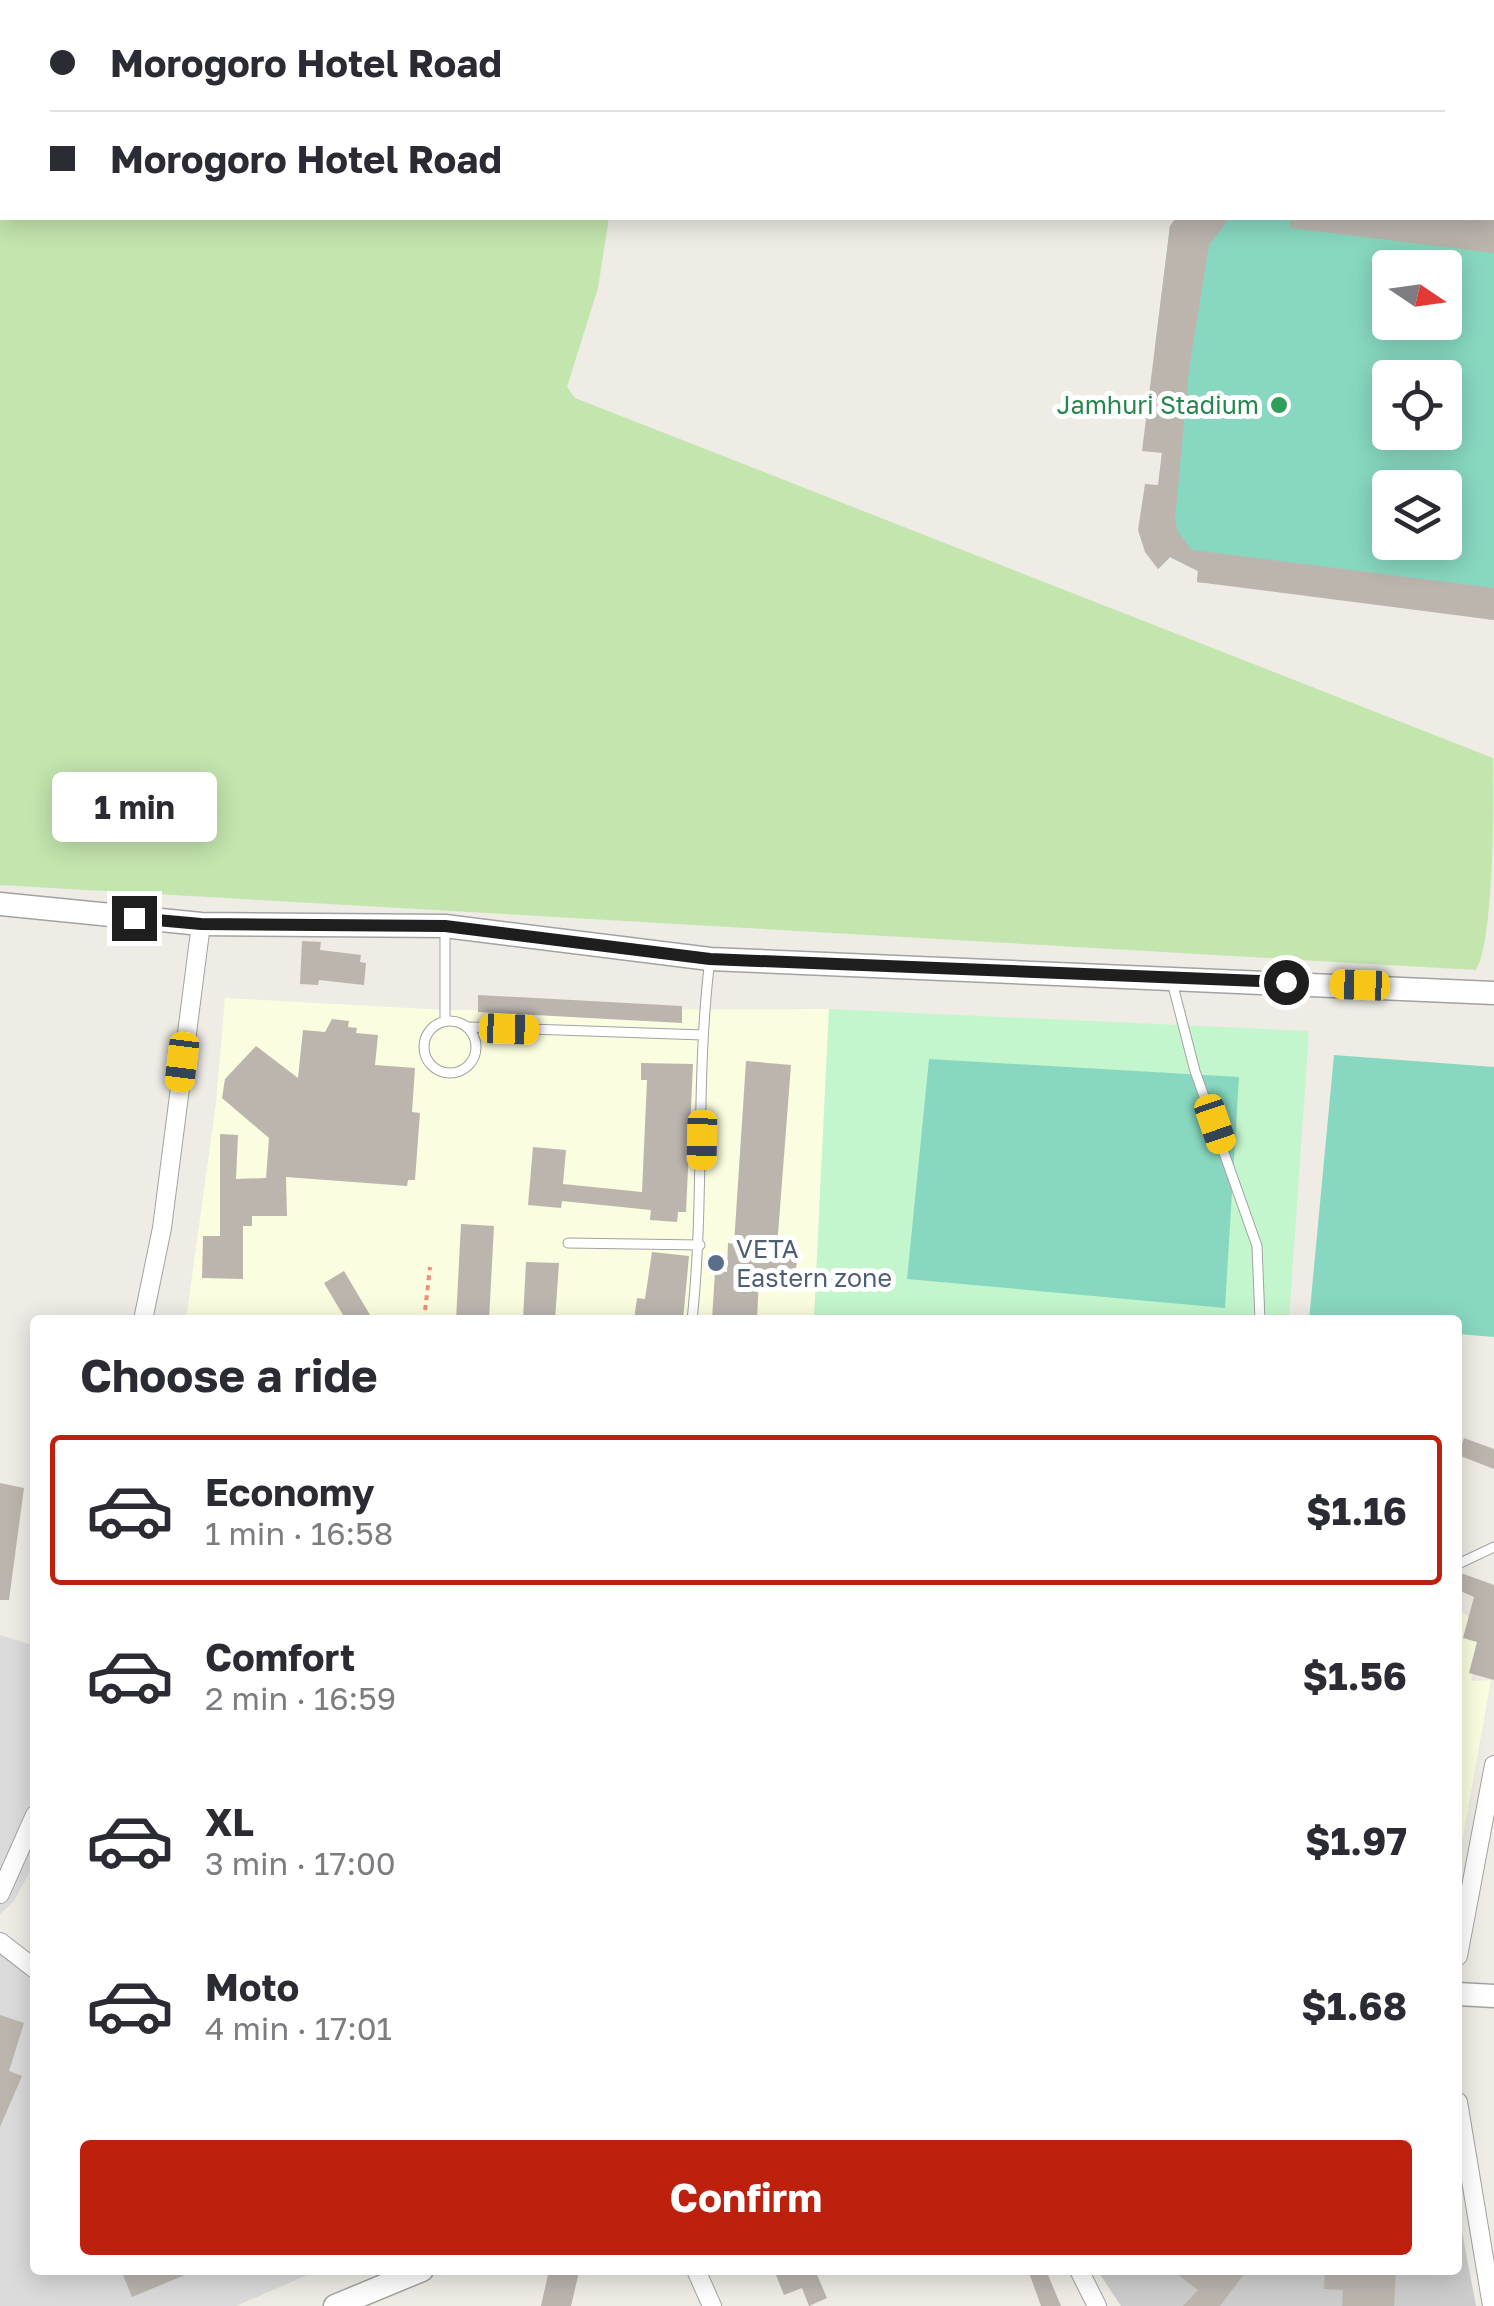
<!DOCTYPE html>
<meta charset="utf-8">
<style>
:root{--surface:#fff;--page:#f2f2f3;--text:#2b2b33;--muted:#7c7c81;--line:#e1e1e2;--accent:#be200e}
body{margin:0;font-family:"Golos Text",sans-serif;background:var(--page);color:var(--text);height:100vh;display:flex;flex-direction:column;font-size:38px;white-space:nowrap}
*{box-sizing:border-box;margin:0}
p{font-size:32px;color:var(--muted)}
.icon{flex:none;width:55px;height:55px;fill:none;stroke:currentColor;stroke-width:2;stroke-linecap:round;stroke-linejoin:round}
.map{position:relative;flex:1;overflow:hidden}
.sheet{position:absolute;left:30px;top:1315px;width:1432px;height:960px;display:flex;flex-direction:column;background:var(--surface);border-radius:10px;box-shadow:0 5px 25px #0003}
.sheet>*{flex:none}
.hud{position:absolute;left:0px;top:0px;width:1495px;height:220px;box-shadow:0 5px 25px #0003;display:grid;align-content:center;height:220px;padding:0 50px;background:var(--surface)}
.needle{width:65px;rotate:103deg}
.fabs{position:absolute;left:1372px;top:250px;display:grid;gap:20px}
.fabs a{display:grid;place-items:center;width:90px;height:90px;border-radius:10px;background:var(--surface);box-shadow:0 5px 25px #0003;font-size:50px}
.end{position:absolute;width:45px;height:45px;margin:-22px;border:12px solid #1e1e1e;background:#fff;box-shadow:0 0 0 5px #fff}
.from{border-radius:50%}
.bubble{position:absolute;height:70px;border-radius:10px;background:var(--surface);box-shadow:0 5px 25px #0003;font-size:32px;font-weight:700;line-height:70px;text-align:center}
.car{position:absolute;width:30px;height:60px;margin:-30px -15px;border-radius:12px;box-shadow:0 0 8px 2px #0007;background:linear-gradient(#f5c518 24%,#345 0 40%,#f5c518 0 76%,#345 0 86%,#f5c518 0)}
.hud b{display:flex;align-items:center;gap:35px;height:95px;font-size:38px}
.hud b+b{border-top:2px solid var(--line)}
.hud i{width:25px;height:25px;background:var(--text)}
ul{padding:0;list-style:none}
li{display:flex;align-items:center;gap:30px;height:150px;margin:0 20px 15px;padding:0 30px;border:5px solid transparent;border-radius:10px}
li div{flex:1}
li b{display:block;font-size:38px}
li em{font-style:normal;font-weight:700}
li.active{border-color:var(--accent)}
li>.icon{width:90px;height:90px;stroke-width:1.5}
h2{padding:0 50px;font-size:45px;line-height:120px}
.action{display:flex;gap:20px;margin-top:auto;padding:20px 50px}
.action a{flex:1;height:115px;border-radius:10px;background:var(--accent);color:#fff;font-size:40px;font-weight:700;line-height:115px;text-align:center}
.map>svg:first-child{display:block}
</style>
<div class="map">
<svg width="1494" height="2306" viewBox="0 0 1494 2306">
<rect width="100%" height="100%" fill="#eeece5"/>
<path fill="#dcdbdb" d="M0,1635l35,11v216l-21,39 -14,13z
M0,1935l35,36v299h284l-83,36h-236z"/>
<path fill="#fafddf" d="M225,998l221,12 383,-1 -15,311h-628l30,-217z
M1458,1610l27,17 -14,54 20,-1 -33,185z"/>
<path fill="#ccc" d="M1458,2211l18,95h-355l-24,-36h361z"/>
<path fill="#c3e5ae" d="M0,110l2,108h607l-11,70 -31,99 8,11 918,360c1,41 1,184 -17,212l-1476,-85z"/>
<path fill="#c4f6cd" d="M829,1009l480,22 -20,289h-475z"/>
<path fill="#88d8c1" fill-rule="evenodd" d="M1494,216v404l-8,-1 1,-13 -290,-24 1,-11 -28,-14 -12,12 -4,-44 19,-172 -18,-5 15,-122 6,-8zM1390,268h55v54h-55zM1390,378h55v54h-55zM1390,488h55v54h-55z
M1334,1055l160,12v270l-36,-3v-14h-149z
M929,1059l310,18 -14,231 -318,-29z"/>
<path fill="#bbb5ae" d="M1176,218h54l-21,27 -20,125 -14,150 3,12 14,18 302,38v32l-297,-38 1,-11 -28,-14 -12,12 -13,-17 -7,-22 7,-46 13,1 4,-32 -20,-2 28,-225z
M1291,218h203v35l-204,-25z
M302,941l19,1 -1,8 41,5 -1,7 6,1 -2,22 -45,-5 -1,5 -18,-1z
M478,995l204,11v17l-204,-11z
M332,1019l17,2 -1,6 9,1 -1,5 22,2 -3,30 40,3 -3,44 8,1 -5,67h-7l-1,6 -121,-9 1,39h-35v10h-9v53l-41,-1 1,-42h17v-102l18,1 -2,44 30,-1 3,-40 -47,-40 3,-19 31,-33 42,32 5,-48 22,2z
M746,1061l45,4 -14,182 22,4 -5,27 -35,-1 -2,43h-45l3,-49 12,1 1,-29 6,1z
M641,1063l52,1 -7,148h-8l-1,10 -27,-2 1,-10 -10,-1 -79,-8 -1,7 -33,-3 5,-58 33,3 -3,34 79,8 5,-112h-6z
M461,1224l33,2 -5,94h-33z
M652,1252l37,4 -6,64h-49l3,-22 8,1z
M526,1262l33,1 -4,57h-32z
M344,1271l29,49h-27l-22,-37z
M1464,1438l30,11v20l-36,-14z
M0,1483l24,5 -15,112h-9z
M1458,1572l36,13v95l-25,-7 8,-31 -14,-4 11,-41 -16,-7z
M0,2015l24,8 -15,48 13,5 -22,51z
M121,2270h76l-65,27z
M549,2270l30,2 -8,34h-30z
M774,2270h41l12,28 -18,8 -7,-18 -18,7z
M1028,2270h18l15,36h-20z
M1172,2270h75l-27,36h-37l15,-16z
M1325,2270h71l-2,36h-52l1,-16 -19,-1z"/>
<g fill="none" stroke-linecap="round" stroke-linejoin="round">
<defs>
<path id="service" d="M902,0l1,2
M1219,2v-2
M1488,2v-2
M1492,198h2
M445,928v92
M1172,982l23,89 62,175 3,74
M424 1047a26 26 0 1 1 52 0a26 26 0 1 1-52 0Z
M470,1027l233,8
M568,1243l132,2
M692,1320c13,-120 3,-241 18,-361
M1458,1564l36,-17"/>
<path id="minor" d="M143,1320l19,-92 39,-304
M0,1894l35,-79
M0,1942l35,27
M1458,1956l36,-191
M1458,2102l34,204
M696,2270l16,36
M1079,2270l18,36"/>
<path id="tertiary" d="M0,904l201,20 244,2 265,33 784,34
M1458,1994l36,2
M335,2306l87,-36"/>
</defs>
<use href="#service" stroke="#a2a2a2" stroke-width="11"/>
<use href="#minor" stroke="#a2a2a2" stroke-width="20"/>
<use href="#tertiary" stroke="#a2a2a2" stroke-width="25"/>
<path stroke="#f08e74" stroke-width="4" stroke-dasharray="5 5" stroke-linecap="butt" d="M424,1320l6,-53"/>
<use href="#service" stroke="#fff" stroke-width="9"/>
<use href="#minor" stroke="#fff" stroke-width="18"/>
<use href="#tertiary" stroke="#fff" stroke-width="22"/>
</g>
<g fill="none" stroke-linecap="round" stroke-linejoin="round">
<path stroke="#1e1e1e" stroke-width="12" d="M134,918l67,6 244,2 265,33 576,23"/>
</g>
<circle fill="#2e9e5b" stroke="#fff" stroke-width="4" cx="1279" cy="405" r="10"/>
<circle fill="#5c6f8a" stroke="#fff" stroke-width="4" cx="716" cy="1263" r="10"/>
<g text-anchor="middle" stroke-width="10" stroke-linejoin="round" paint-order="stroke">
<g font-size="25" fill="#27864d" stroke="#fff" text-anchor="end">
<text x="1259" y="414">Jamhuri Stadium</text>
</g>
<g font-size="25" fill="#4e5e75" stroke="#fff" text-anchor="start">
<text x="736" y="1258">VETA<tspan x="736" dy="29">Eastern zone</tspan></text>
</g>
</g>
</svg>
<div class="fabs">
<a><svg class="needle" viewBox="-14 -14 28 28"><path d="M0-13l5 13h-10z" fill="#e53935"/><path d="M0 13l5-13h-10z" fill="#7c7c81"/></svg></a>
<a><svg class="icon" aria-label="locate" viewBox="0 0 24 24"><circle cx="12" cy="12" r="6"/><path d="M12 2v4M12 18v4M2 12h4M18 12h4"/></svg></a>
<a><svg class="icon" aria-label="layers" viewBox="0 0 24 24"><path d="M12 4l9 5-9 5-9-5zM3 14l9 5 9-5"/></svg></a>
</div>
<i class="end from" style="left:1286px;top:982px"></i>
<i class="end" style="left:134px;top:918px"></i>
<div class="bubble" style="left:52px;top:772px;width:165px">1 min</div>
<i class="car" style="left:1360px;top:985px;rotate:272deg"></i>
<i class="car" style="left:509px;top:1029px;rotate:92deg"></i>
<i class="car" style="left:182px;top:1062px;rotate:187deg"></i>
<i class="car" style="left:1215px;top:1124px;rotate:161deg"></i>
<i class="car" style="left:702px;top:1140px;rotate:181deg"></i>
<div class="hud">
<b><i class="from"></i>Morogoro Hotel Road</b>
<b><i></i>Morogoro Hotel Road</b>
</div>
<section class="sheet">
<h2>Choose a ride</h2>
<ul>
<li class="active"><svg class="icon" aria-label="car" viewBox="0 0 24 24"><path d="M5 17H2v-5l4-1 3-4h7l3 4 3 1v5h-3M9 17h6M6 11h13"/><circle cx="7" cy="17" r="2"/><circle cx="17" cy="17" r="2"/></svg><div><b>Economy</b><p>1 min · 16:58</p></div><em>$1.16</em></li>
<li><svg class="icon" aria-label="car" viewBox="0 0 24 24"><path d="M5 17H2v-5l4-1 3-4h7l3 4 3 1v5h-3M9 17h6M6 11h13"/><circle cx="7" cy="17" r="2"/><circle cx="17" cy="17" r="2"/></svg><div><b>Comfort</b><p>2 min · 16:59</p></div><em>$1.56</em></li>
<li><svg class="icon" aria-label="car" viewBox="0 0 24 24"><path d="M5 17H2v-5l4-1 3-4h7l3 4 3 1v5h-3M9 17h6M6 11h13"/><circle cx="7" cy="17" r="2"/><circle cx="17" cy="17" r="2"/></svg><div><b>XL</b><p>3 min · 17:00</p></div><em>$1.97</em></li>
<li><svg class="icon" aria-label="car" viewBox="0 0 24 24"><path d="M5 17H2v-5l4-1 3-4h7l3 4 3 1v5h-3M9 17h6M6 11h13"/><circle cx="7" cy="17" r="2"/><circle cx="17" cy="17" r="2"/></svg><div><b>Moto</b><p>4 min · 17:01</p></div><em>$1.68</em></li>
</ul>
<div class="action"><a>Confirm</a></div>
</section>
</div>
